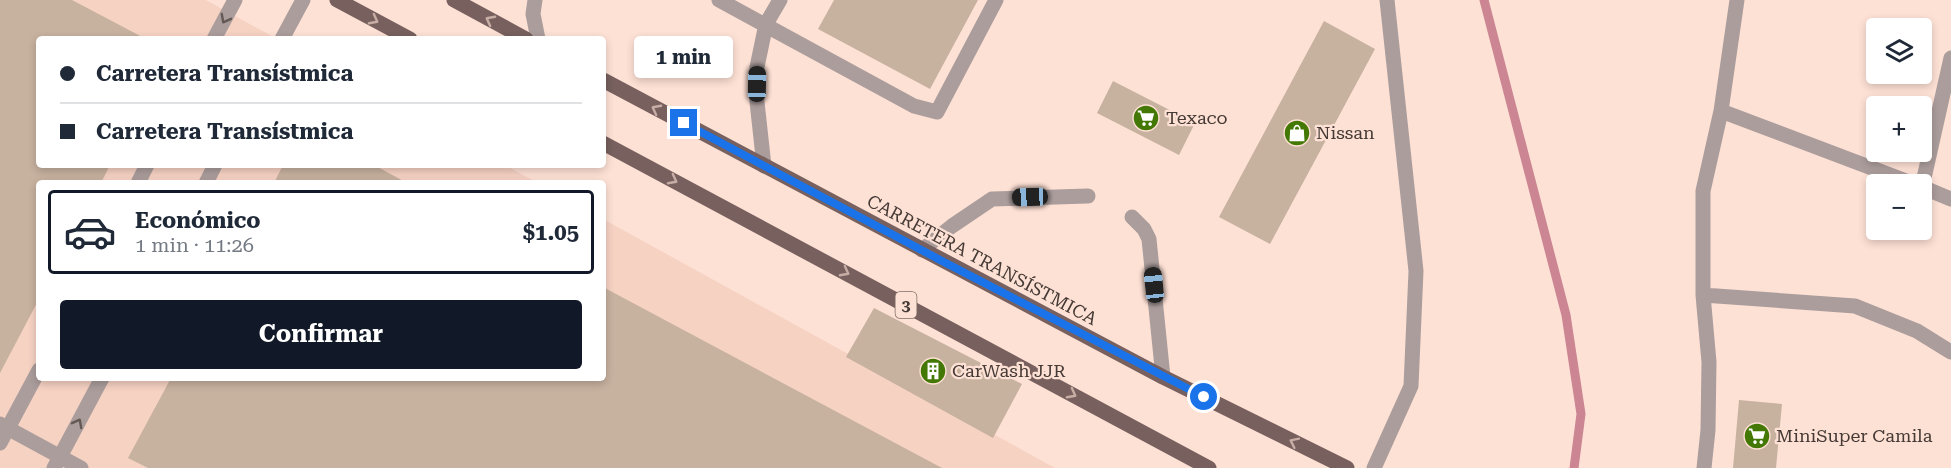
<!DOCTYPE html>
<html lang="es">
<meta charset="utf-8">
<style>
:root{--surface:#fff;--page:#f6f6f7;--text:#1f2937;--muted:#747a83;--line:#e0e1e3;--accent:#111827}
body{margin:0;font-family:"Roboto Serif",serif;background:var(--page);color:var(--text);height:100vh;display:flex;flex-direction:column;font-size:22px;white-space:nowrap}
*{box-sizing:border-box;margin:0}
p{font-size:20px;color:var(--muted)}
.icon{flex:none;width:33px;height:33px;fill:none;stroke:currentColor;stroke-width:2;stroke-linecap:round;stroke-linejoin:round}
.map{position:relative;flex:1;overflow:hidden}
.panel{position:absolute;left:36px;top:180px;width:570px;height:201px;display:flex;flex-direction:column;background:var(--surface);border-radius:6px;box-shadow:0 3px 9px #0003}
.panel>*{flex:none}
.banner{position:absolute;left:36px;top:36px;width:570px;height:132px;border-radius:6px;box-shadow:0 3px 9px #0003;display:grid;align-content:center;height:132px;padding:0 24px;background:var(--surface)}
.fabs{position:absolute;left:1866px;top:18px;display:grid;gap:12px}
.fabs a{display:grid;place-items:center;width:66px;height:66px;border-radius:6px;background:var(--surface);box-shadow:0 3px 9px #0003;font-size:30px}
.end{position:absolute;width:27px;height:27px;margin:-14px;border:8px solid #1a73e8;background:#fff;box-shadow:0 0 0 3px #fff}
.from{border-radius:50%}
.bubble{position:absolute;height:42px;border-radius:6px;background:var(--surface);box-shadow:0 3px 9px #0003;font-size:20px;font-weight:700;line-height:42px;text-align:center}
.car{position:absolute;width:18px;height:36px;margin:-18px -9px;border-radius:8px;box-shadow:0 0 4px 2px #0007;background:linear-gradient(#222 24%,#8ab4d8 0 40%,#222 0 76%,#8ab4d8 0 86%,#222 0)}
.banner b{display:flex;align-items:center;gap:21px;height:57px;font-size:22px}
.banner b+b{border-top:2px solid var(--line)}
.banner i{width:15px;height:15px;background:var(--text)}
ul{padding:10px 0 0;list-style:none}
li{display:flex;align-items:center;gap:18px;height:84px;margin:0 12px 9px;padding:0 12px;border:3px solid transparent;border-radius:6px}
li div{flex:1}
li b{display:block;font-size:22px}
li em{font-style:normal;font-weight:700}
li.on{border-color:var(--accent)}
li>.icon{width:54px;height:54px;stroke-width:1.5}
.button{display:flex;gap:12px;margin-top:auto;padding:12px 24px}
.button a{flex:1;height:69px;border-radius:6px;background:var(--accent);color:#fff;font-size:24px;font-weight:700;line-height:69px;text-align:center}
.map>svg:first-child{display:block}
</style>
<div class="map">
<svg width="1951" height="468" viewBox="0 0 1951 468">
<rect width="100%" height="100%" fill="#fee1d5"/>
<path fill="#f6d2c3" d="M0,0h206l71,39h-238v126h466l33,18h-499v195h564v-159l452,249h-1055z"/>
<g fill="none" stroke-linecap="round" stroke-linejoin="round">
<path stroke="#cb8593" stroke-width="9" d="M1484,0l82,315 15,99 -7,54"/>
</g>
<path fill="#c7b19f" d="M0,0h72l74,39h-107v126h71l-9,18h-62v116l-39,74z
M834,0h144l-48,89 -112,-60z
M1324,21l51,28 -105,195 -51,-27z
M1113,81l82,42 -16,32 -82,-42z
M283,165h91l33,18h-133z
M603,287l339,181h-794l-20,-10 43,-80h432z
M874,308l148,76 -29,54 -147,-81z
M1739,400l43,4 -6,64h-43z"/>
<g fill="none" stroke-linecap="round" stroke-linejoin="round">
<path stroke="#ab9d9c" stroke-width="15" d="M535,0l-2,14 5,25
M719,0l195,106 23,6 59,-112
M764,166l-7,-64v-35l9,-43 14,-24
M1132,217l12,12 5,10 14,138
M922,250l30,-24 40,-27 96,-3
M1374,468l37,-82 5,-115 -29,-271"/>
<path stroke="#ab9d9c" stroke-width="15" d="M214,39l21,-39
M282,39l21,-39
M1721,111l193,73
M138,183l9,-18
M206,183l9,-18
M1922,187l29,-129
M1922,187l29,12
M1703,295l152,11 62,25 34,21
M0,424l81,44
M0,443l39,-73
M54,468l48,-90
M1704,468l4,-38 1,-68 -6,-67v-104l18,-80 16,-111"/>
<path stroke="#77605e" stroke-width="15" d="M337,0l73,39
M454,0l72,39
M603,80l560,297 184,91
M603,143l606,325"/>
</g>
<defs><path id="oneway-chevron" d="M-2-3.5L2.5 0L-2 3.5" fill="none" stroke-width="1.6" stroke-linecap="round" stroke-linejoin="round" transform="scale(1.5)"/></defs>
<g stroke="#645854">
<use href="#oneway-chevron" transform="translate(225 19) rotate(118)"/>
<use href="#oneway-chevron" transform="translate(78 423) rotate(-62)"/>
</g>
<g stroke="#c8ada5">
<use href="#oneway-chevron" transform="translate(374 20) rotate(28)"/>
<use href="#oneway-chevron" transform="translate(490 20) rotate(-152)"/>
<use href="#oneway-chevron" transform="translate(656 109) rotate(-152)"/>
<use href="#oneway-chevron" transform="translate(673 180) rotate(28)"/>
<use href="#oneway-chevron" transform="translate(845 272) rotate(28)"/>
<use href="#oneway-chevron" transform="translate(1072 394) rotate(28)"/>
<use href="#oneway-chevron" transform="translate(1294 442) rotate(-154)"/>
</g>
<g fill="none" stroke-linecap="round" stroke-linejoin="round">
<path stroke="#1a73e8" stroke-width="8" d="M684,123l258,138 262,136"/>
</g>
<defs>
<symbol id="supermarket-disc" viewBox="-11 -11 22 22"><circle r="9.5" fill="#437805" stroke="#fee1d5"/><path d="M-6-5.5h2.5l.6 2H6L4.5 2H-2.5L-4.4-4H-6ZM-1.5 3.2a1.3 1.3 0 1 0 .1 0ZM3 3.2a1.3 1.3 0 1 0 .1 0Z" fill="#fff"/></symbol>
<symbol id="shop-disc" viewBox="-11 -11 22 22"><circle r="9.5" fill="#437805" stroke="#fee1d5"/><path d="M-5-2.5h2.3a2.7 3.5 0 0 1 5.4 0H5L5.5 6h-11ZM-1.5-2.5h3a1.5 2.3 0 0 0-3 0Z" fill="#fff"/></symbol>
<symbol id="building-disc" viewBox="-11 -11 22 22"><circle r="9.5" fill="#437805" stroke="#fee1d5"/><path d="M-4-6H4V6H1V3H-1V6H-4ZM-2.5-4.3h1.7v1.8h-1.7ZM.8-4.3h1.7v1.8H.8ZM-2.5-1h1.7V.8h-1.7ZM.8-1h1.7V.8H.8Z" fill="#fff"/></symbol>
</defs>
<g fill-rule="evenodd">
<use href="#supermarket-disc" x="1131" y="103" width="30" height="30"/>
<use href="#shop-disc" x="1282" y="118" width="30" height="30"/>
<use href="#building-disc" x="918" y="356" width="30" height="30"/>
<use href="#supermarket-disc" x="1742" y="421" width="30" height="30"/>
</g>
<g text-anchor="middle" stroke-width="4.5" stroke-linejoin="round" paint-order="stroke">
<rect fill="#fee1d5" stroke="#7c6c65" stroke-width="1.5" x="895.5" y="292" width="21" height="26" rx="4.5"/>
<g font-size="16" font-weight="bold" fill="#453a35">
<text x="906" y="311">3</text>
</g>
<g font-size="18" fill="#453a35" stroke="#fee1d5" text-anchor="start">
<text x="1166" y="124">Texaco</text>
<text x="1316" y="139">Nissan</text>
<text x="952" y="377">CarWash JJR</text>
<text x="1776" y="442">MiniSuper Camila</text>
</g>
<g font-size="18" fill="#453a35" stroke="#fee1d5">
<text transform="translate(982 260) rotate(28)" y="6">CARRETERA TRANSÍSTMICA</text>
</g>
</g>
</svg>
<div class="fabs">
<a><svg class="icon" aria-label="layers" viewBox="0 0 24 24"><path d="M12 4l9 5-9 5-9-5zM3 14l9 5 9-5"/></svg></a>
<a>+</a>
<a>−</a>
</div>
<i class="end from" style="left:1204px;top:397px"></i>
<i class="end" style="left:684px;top:123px"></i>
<div class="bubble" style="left:634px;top:36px;width:99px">1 min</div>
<i class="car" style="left:757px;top:84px;rotate:1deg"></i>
<i class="car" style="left:1030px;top:197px;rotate:268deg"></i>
<i class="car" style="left:1154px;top:285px;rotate:354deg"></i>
<div class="banner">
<b><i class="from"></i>Carretera Transístmica</b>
<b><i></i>Carretera Transístmica</b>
</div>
<section class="panel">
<ul>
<li class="on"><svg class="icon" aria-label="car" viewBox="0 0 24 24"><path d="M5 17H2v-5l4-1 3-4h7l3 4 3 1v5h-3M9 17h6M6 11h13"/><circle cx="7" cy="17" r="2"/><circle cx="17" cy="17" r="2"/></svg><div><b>Económico</b><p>1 min · 11:26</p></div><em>$1.05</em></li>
</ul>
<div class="button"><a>Confirmar</a></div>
</section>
</div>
